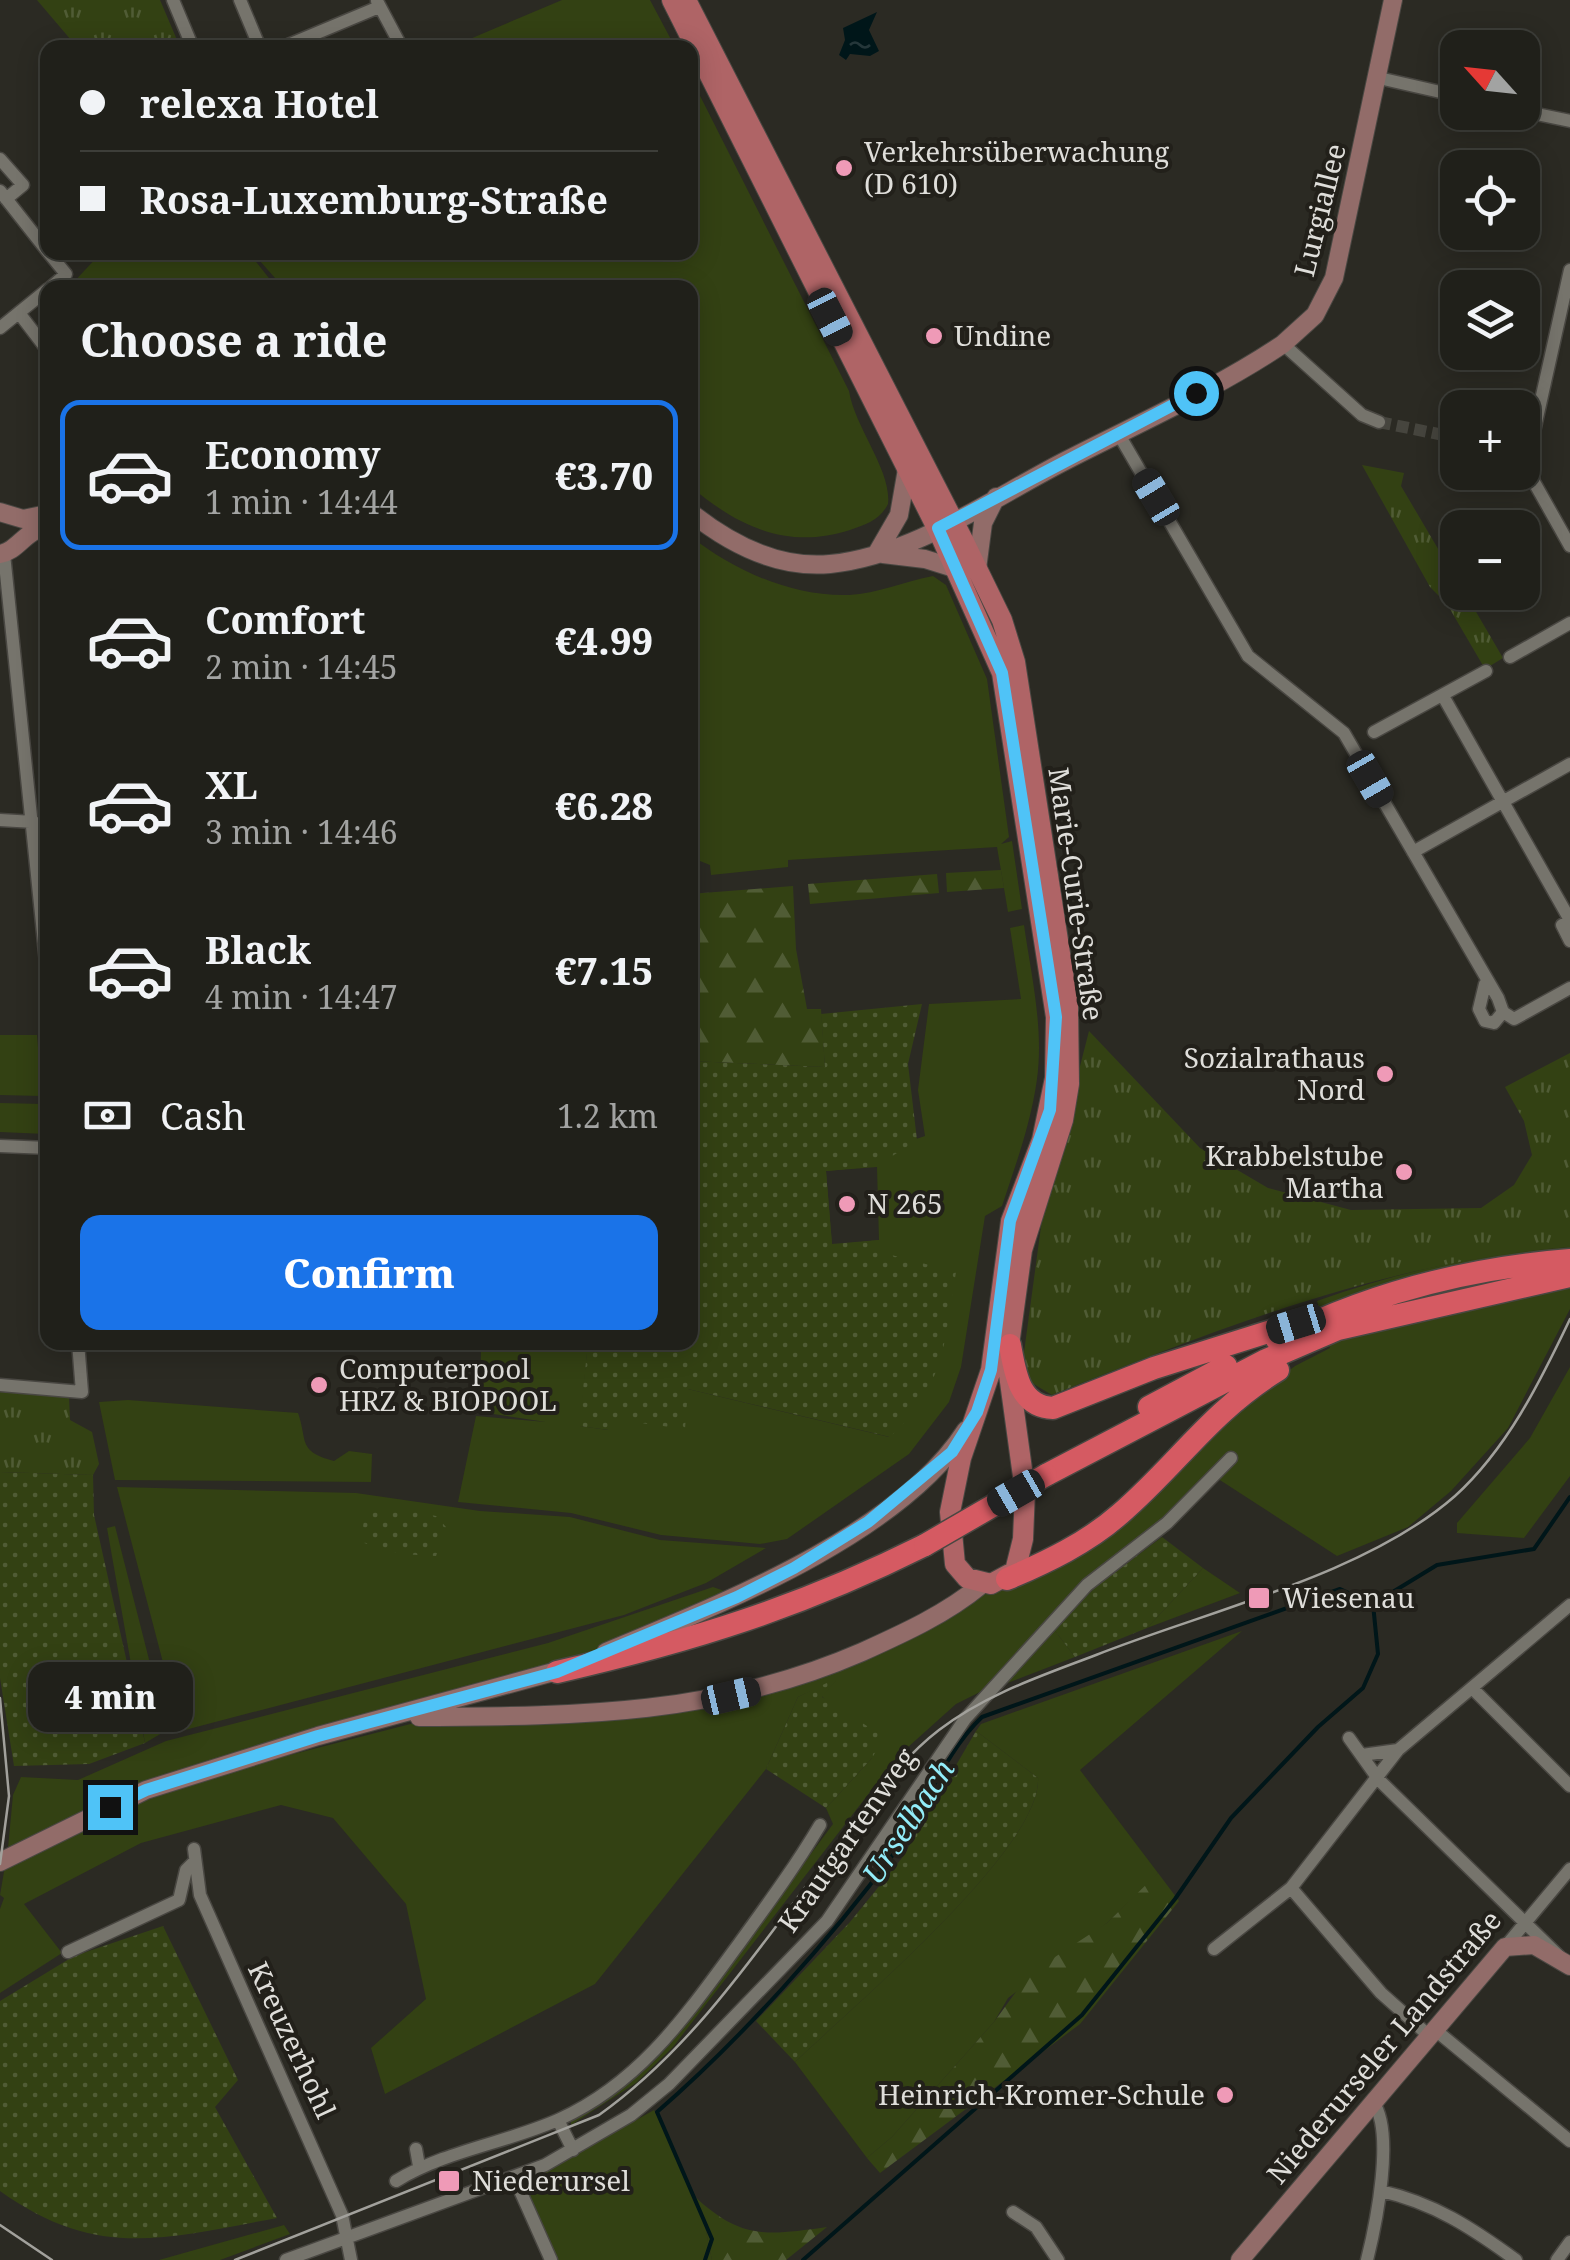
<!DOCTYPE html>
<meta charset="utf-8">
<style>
:root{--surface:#20201a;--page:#2d2d27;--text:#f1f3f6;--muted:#a2a3a2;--line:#3d3e39;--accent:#1a73e8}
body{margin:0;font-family:"Noto Serif",serif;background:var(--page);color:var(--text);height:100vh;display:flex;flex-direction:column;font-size:38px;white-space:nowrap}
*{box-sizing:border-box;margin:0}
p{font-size:32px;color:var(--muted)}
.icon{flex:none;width:55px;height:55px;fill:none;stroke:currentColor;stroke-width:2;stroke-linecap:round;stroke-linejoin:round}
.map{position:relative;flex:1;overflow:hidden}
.drawer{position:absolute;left:40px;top:280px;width:658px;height:1070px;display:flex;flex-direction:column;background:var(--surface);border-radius:20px;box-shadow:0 5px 25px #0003,0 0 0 2px var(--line)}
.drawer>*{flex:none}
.hud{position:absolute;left:40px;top:40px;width:658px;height:220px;border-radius:20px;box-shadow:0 5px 25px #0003,0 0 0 2px var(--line);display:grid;align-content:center;height:220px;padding:0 40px;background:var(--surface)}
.needle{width:65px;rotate:297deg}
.buttons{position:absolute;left:1440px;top:30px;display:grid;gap:20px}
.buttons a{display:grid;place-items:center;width:100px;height:100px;border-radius:20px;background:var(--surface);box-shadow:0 5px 25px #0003,0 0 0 2px var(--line);font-size:50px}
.end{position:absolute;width:45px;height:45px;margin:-22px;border:12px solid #4fc3f7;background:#111;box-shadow:0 0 0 5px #111}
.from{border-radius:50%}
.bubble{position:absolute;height:70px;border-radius:20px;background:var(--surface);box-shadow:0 5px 25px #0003,0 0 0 2px var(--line);font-size:32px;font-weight:800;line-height:70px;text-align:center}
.car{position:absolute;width:30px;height:60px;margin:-30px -15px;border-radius:12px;box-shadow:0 0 8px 2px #0007;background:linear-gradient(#222 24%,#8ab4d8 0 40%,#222 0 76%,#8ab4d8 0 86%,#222 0)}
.hud b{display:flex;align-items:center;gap:35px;height:95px;font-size:38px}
.hud b+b{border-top:2px solid var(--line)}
.hud i{width:25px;height:25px;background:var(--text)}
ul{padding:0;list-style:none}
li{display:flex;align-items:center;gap:30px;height:150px;margin:0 20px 15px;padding:0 20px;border:5px solid transparent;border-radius:20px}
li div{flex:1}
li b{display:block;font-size:38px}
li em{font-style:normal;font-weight:800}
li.on{border-color:var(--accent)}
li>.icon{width:90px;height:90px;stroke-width:1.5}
h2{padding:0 40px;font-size:45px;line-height:120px}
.pay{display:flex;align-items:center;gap:25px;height:110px;padding:0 40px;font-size:38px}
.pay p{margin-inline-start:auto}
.button{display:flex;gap:20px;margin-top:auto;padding:20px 40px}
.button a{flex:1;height:115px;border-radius:20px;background:var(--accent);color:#fff;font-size:40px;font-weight:800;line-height:115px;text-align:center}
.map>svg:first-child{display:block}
</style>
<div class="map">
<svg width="1570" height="2260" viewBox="0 0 1570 2260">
<defs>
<pattern id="forest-firs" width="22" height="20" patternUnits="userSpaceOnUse" patternTransform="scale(2.5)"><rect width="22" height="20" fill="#334113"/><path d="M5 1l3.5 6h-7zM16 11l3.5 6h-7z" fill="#505c35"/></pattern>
<pattern id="park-tufts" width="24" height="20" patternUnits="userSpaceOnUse" patternTransform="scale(2.5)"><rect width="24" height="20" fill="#334113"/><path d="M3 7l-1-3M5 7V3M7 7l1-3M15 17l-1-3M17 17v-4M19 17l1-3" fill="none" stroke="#505c35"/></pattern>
<pattern id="garden-dots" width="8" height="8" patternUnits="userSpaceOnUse" patternTransform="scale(2.5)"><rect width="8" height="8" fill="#334113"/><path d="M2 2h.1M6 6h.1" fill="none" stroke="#505c35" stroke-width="1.8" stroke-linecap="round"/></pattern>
<pattern id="water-ripples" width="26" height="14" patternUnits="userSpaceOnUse" patternTransform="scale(2.5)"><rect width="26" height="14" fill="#001619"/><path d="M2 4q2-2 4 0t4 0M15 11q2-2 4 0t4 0" fill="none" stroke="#25373a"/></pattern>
</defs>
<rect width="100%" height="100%" fill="#2b2a23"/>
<path fill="#334113" d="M562,0h88l25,47h-224z
M690,76l159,315c6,37 43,80 39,113 -8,16 -21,20 -38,26 -62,20 -112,-3 -160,-44v-198l-407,-1 -30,-34 437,-1z
M101,253h148l27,34h-207z
M690,536c43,34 102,61 159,59 28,-1 56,-14 84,-19l13,9 41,94 22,158 -8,7 11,-3 10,68 -14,3 -11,-65 -209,13v7l-77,8 -1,-10 -20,-8z
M1024,925c7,49 20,103 13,154 -6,44 -21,85 -35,127l-17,10 -24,151 -12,35 -40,52 -122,85 -27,5 -99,-9 -90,-22 -113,-11 18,-86 70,6 -66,-10 1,-69h107l-8,83 28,4 2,-11 78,-30 201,48 -56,-192 46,-5 -2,-73 -51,4 6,74 -142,-1 221,-151 5,46 9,-3 -7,-46 11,-86 92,-5 -11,-71z
M0,1035h37l5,61 -42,-1z
M0,1103l43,1 3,30 -46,-2z
M1570,1247v62l-62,119 -57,63 -43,36 -71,29 -128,-83 -33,40 -73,52 -119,125 -28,14 -59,53 -224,290 -37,36 -65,42v-6l75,-50 23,-24 164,-221 -7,-16 46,-50 -50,-62 14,-16 -38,17 -32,72 -171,215 -210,110 -14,-46 55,-49 -20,-95 -73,-86 -52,-13 -140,38 -117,61 38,49 -62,40v-84l4,-11 -4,-3 5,-29 144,-69 59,-21 218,-56 273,-10 104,-26 90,-41 92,-53 64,-20 182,-156 64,-48 35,-18 -13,-47c83,-30 164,-47 253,-54z
M1570,1367v109l-46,62 -67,-5v-10l73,-85z
M128,1400l170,13c10,28 -1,38 36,48l15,-10 23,3 -1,28 -256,-2 -16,-78z
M117,1487l239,6 124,18 90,6 90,23 106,8 -60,35 -82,32 -443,116z
M115,1526l52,204 -22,13 -38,-215z
M1203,1568l37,25 -93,35z
M713,1587l20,7 -176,78 -411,109 -138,67 5,-53 8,-18 57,3 88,-39 382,-98z
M1053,1628l22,29 -70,27z
M1242,1631l-162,139 78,103 -4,5 -47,45 -99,75 -14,24 -102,115 -25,21 -72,-96c54,-52 247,-214 243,-284l-62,-47 5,-7z
M654,2110l48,101 10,49h-155l-30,-72 2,-8z
M284,2225l6,9 -70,26h-61z"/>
<path fill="url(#forest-firs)" d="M1001,870l3,18 -57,4 -1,-19z
M937,874l2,19 -129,11 -2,-20z
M793,886l3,63 11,60h14l4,58 -135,-6v-167z
M1158,1873l21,28 -99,123 -200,149 -13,-15 25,-21 102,-115 35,-48 78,-51z
M693,2195c47,44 71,41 134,32l-41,33h-74l-10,-49z"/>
<path fill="url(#park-tufts)" d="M37,0h123l20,47h-103z
M1362,465l42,8 -3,13 56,95 1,11 7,1 38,65 -18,11 -38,-65 -17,-17z
M1089,1031l111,117 68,40 83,22 130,-2 33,-23 18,-30 -8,-34 -19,-34 65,-34v194c-182,14 -350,81 -518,148l-20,-12 -9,-23 20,-148z
M0,1392l69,4 1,24 22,12 7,32 -6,11 -93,-3z"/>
<path fill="url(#garden-dots)" d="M922,1004l-14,60 9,76 -40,26 -51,5 6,73 47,-4 1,12 76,20c-12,72 -10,112 -66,165l-202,-48 -3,40 -74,-10 -2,11 -30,-4 9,-83 102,-1v-281l135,6 -4,-53z
M0,1472l93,3 1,40 51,228 -56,21 -75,2 -14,-88z
M395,1508l41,8 10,11 -10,29 -36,-2 -39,-12 4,-30z
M1162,1537l41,31 -56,60 -72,29 -22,-29 44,-42z
M839,1677l-17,20 62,40 -12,21 -46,50 -60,-39 32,-72z
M976,1731l62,47c4,70 -189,232 -243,284l-39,-41 94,-99 52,-64z
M163,1926l75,154 -23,27 62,111c-115,21 -180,42 -277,-27v-190l74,-45z"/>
<path fill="url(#water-ripples)" d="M877,12l-8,18 10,21 -9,5 -20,-2 -4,6 -7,-5 6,-15 -2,-12z"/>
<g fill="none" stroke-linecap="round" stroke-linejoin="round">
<path stroke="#001619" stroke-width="4" d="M705,2260l7,-21 -55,-127c82,-71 174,-173 238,-260 32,-44 48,-98 87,-135l358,-128 33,15
M803,2260l279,-245 93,-116 56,-81 87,-91 45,-39 15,-34 -5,-50 64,-39 97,-16 36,-52"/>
<path stroke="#46453e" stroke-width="12" stroke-dasharray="12 6" stroke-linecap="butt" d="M1379,422l79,16"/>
<defs>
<path id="street" d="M173,0l20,48
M240,0l20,48
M377,1l25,47
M281,48l98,-41
M1379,78l79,18
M1522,111l48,10
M0,159l23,26 -17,14
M0,191l48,61
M48,252l18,22 -16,14
M1570,270l-41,184 5,28 36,64
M19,313l29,38
M0,328l48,-39
M1283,344l79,71 17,7
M1118,433l130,223 96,77 154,265 5,14 -9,11 -9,-2 -6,-12 6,-25
M4,554l44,428
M1510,657l60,-34
M1443,696l127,224
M1374,732l112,-61
M0,820l34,2
M1413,852l157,-88
M1570,921l-8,4 8,16
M1503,1012l11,7 56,-31
M0,1146l48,2
M0,1385l82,7 -4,-50
M1472,1688l98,98
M1349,1738l30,42 180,176
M1362,1755l36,-5
M194,1849l6,46 142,320 9,45
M1291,1888l90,105 46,41
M1505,1947l65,-78
M1214,1949l77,-61 107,-138 172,-145
M68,1952l111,-52 7,-30 8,-8
M1433,2028l137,113
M558,2120l15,30
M416,2149l3,17
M514,2177l37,83
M396,2181c51,-31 111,-38 164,-62 81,-37 127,-105 178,-174 29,-40 57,-78 82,-120
M1381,2191c53,12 91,37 135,69
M1013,2212l23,15 22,33
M286,2260l259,-95 86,-50 38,-31 158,-163 138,-202 122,-134 80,-62 64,-65
M1367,2260c9,-36 28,-128 6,-158
M1557,2260l13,-18"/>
<path id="secondary" d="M0,512l23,7 24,-5
M690,512c40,32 87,57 140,52 83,-8 164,-67 237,-104 72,-37 149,-71 216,-116l32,-29 19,-37 59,-278
M877,553l22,-38 8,-46
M0,554c19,-4 22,-21 48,-29
M883,554l42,5 32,10
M977,569l6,-46 13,-26
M606,1652c112,-47 293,-117 360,-222
M419,1717c158,-1 296,-1 443,-65 42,-19 84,-38 119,-67
M0,1862l146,-72 172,-54 250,-68
M1240,2260l265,-313 29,-2 36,21"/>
<path id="primary" d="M672,0l265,528 65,145 54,344 -1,61 -13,62 -31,81 -20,149 -30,88 -11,54 5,52 12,14 24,6 24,-13 8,-32 2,-48 -18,-131 15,-110 41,-130 6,-36 -1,-79 -53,-343 -13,-42 -39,-80 -277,-540"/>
<path id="highway" d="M1277,1340c93,-47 190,-72 293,-80
M1010,1345c5,27 9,62 43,63l101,-40 136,-43
M1149,1407l77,-41
M1046,1475l220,-115 72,-31 232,-53
M1007,1579c40,-17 80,-36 113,-65 58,-50 90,-102 158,-144
M557,1672c135,-31 244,-65 368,-127"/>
</defs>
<use href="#street" stroke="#494742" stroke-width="15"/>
<use href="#secondary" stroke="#494742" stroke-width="20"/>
<use href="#primary" stroke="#494742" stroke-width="22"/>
<use href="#highway" stroke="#494742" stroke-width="25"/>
<use href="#street" stroke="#76746c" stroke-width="12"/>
<use href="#secondary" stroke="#926c69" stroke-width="18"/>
<use href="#primary" stroke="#af6466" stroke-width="20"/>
<use href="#highway" stroke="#d55a62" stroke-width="22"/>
<path stroke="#a2a19c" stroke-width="2.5" d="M0,1698l9,98 -9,68
M0,2225l52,35
M235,2260l364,-145c101,-72 169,-181 244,-278 30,-37 58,-78 96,-107 47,-36 102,-54 157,-75 111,-44 269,-80 359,-159 52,-47 85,-114 115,-177"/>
<defs>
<path id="highway-bridge" d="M925,1545l121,-70"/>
</defs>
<use href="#highway-bridge" stroke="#494742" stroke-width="25" stroke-linecap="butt"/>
<use href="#highway-bridge" stroke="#d55a62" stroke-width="22"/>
</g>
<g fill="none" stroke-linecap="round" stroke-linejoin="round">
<path stroke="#4fc3f7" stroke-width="12" d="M110,1807l36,-17 172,-54 239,-64 180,-75 57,-29 74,-46 84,-70 25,-40 14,-42 19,-149 40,-111 6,-93 -54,-344 -64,-145 258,-135"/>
</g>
<g fill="#ef9ab7" stroke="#22201a" stroke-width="4">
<circle cx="844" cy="168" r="10"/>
<circle cx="934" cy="336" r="10"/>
<circle cx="1385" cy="1074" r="10"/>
<circle cx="1404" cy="1172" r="10"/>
<circle cx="847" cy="1204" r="10"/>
<circle cx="319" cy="1385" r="10"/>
<rect x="1247" y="1586" width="24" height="24" rx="5"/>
<circle cx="1225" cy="2095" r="10"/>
<rect x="437" y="2169" width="24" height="24" rx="5"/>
</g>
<g text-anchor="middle" stroke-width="8" stroke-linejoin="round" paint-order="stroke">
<g font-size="28" fill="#dfdeda" stroke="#22201a" text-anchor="start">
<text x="864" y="162">Verkehrsüberwachung<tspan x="864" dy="32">(D 610)</tspan></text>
<text x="954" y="346">Undine</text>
<text x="1365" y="1068" text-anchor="end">Sozialrathaus<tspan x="1365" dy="32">Nord</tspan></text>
<text x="1384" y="1166" text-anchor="end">Krabbelstube<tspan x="1384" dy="32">Martha</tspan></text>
<text x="867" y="1214">N 265</text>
<text x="339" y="1379">Computerpool<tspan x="339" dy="32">HRZ &amp; BIOPOOL</tspan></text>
<text x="1282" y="1608">Wiesenau</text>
<text x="1205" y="2105" text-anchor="end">Heinrich-Kromer-Schule</text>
<text x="472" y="2191">Niederursel</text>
</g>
<g font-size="28" fill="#dfdeda" stroke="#22201a">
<text transform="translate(1320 210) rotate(-76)" y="10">Lurgiallee</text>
<text transform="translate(1076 894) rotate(82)" y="10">Marie-Curie-Straße</text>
<text transform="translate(847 1840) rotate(-55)" y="10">Krautgartenweg</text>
<text transform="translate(292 2040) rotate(65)" y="10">Kreuzerhohl</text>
<text transform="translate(1384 2047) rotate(-50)" y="10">Niederurseler Landstraße</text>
</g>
<g font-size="30" font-style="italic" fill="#92ecf9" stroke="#22201a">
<text transform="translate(909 1822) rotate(-57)" y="10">Urselbach</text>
</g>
</g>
</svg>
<div class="buttons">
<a><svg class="needle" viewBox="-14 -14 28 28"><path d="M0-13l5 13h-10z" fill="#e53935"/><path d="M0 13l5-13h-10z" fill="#a2a3a2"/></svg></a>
<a><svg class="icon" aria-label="locate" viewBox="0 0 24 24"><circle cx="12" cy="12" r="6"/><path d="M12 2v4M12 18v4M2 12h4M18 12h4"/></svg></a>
<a><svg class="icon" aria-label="layers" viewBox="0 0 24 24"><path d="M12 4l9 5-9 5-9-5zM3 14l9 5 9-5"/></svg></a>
<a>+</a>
<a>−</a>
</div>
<i class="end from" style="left:1196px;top:393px"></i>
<i class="end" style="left:110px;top:1807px"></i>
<div class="bubble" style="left:28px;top:1662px;width:165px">4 min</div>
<i class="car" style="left:830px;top:317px;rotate:153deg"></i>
<i class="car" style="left:1156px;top:497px;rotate:329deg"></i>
<i class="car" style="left:1370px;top:779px;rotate:150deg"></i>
<i class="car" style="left:1296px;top:1324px;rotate:253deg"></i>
<i class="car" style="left:1016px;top:1493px;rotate:240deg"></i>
<i class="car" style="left:731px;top:1696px;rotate:77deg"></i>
<div class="hud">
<b><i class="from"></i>relexa Hotel</b>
<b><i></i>Rosa-Luxemburg-Straße</b>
</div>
<section class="drawer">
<h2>Choose a ride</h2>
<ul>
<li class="on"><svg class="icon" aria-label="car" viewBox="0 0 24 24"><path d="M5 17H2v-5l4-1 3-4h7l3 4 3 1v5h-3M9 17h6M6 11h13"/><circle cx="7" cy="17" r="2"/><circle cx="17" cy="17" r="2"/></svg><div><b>Economy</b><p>1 min · 14:44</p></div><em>€3.70</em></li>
<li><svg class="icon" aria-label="car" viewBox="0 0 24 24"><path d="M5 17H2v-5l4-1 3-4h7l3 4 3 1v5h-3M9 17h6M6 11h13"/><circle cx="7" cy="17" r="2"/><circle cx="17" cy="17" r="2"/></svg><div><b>Comfort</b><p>2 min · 14:45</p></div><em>€4.99</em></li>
<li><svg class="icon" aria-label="car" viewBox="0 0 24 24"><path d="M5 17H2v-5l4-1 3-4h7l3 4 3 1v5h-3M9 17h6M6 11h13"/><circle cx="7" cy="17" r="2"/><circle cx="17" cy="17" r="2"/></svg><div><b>XL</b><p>3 min · 14:46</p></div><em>€6.28</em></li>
<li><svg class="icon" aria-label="car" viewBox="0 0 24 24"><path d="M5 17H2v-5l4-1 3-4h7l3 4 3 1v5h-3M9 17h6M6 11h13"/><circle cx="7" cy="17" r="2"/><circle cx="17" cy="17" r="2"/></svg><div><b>Black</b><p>4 min · 14:47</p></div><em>€7.15</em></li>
</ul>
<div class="pay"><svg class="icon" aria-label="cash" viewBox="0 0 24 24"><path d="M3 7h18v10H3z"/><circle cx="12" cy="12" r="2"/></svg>Cash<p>1.2 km</p></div>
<div class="button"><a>Confirm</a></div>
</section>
</div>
